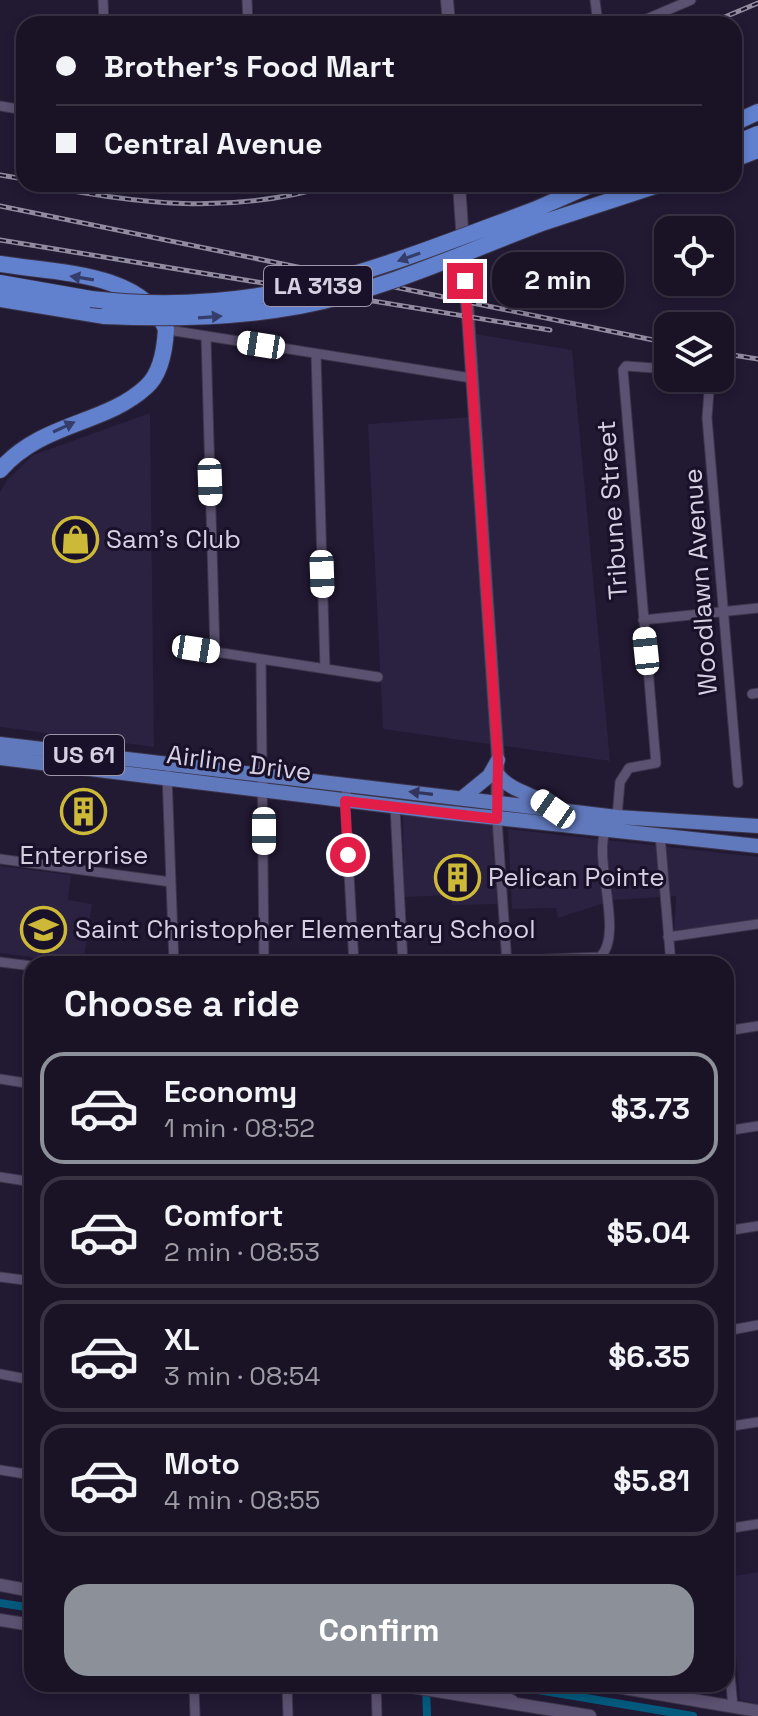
<!DOCTYPE html>
<meta charset="utf-8">
<style>
:root{--surface:#1a1326;--page:#231c2e;--text:#f1f3f6;--muted:#9f9ea7;--line:#383243;--accent:#8c9099}
body{margin:0;font-family:"Space Grotesk",sans-serif;background:var(--page);color:var(--text);height:100vh;display:flex;flex-direction:column;font-size:30px;white-space:nowrap}
*{box-sizing:border-box;margin:0}
p{font-size:26px;color:var(--muted)}
.icon{flex:none;width:44px;height:44px;fill:none;stroke:currentColor;stroke-width:2;stroke-linecap:round;stroke-linejoin:round}
.map{position:relative;flex:1;overflow:hidden}
.details{position:absolute;left:24px;top:956px;width:710px;height:736px;display:flex;flex-direction:column;background:var(--surface);border-radius:24px;box-shadow:0 4px 12px #0003,0 0 0 2px var(--line)}
.details>*{flex:none}
.hud{position:absolute;left:16px;top:16px;width:726px;height:176px;border-radius:24px;box-shadow:0 4px 12px #0003,0 0 0 2px var(--line);display:grid;align-content:center;height:176px;padding:0 40px;background:var(--surface)}
.buttons{position:absolute;left:654px;top:216px;display:grid;gap:16px}
.buttons a{display:grid;place-items:center;width:80px;height:80px;border-radius:16px;background:var(--surface);box-shadow:0 4px 12px #0003,0 0 0 2px var(--line);font-size:40px}
.end{position:absolute;width:36px;height:36px;margin:-18px;border:10px solid #e11d48;background:#fff;box-shadow:0 0 0 4px #fff}
.from{border-radius:50%}
.bubble{position:absolute;height:56px;border-radius:24px;background:var(--surface);box-shadow:0 4px 12px #0003,0 0 0 2px var(--line);font-size:26px;font-weight:700;line-height:56px;text-align:center}
.car{position:absolute;width:24px;height:48px;margin:-24px -12px;border-radius:10px;box-shadow:0 0 6px 2px #0007;background:linear-gradient(#fff 24%,#345 0 40%,#fff 0 76%,#345 0 86%,#fff 0)}
.hud b{display:flex;align-items:center;gap:28px;height:76px;font-size:30px}
.hud b+b{border-top:2px solid var(--line)}
.hud i{width:20px;height:20px;background:var(--text)}
ul{padding:0;list-style:none}
li{display:flex;align-items:center;gap:24px;height:112px;margin:0 16px 12px;padding:0 24px;border:4px solid var(--line);border-radius:24px}
li div{flex:1}
li b{display:block;font-size:30px}
li em{font-style:normal;font-weight:700}
li.active{border-color:var(--accent)}
li>.icon{width:72px;height:72px;stroke-width:1.5}
h2{padding:0 40px;font-size:36px;line-height:96px}
.primary-button{display:flex;gap:16px;margin-top:auto;padding:16px 40px}
.primary-button a{flex:1;height:92px;border-radius:24px;background:var(--accent);color:#fff;font-size:32px;font-weight:700;line-height:92px;text-align:center}
.map>svg:first-child{display:block}
</style>
<div class="map">
<svg width="758" height="1716" viewBox="0 0 758 1716">
<rect width="100%" height="100%" fill="#221933"/>
<path fill="#2b2140" d="M463,332l109,18 38,411 -227,-32 -15,-305 103,-7z
M150,413l4,334 -154,-20v-235l8,-13 25,-24z
M403,814l90,11 7,79 -48,1 -1,-10 -47,2z
M508,829l250,28v65l-84,11 2,-37 -62,4 -56,18 -2,-10 -44,1z
M0,866l71,9 -3,25 24,4 -9,60 -83,-11z
M758,1572v132l-18,-4 -11,-123z"/>
<g fill="none" stroke-linecap="round" stroke-linejoin="round">
<path stroke="#035a7d" stroke-width="8" d="M0,1603l32,5
M426,1685l1,31
M526,1688l167,28"/>
<defs>
<path id="minor" d="M103,0l1,24
M247,0l1,24
M595,0l3,24
M635,24l56,-24
M0,106l24,4
M175,331l296,47
M206,337l9,315
M316,354l9,315
M703,378l6,13 -2,27 31,365
M643,620l115,-12
M177,646l201,31
M261,660l3,304
M752,694l6,-1
M167,775l7,189
M348,784l-3,17 9,163
M395,807l8,157
M617,817l3,-35 9,-14 27,-5 -33,-393 3,-4 42,3
M497,819l10,145
M660,835l11,129
M0,859l171,23
M668,937l90,-13
M0,962l32,4
M425,964l175,-7c24,-22 -6,-94 5,-126
M726,1031l32,-5
M0,1079l32,5
M726,1131l32,-5
M0,1177l32,5
M726,1231l32,-5
M0,1277l32,4
M726,1331l32,-6
M0,1374l32,6
M726,1427l32,-5
M0,1470l32,5
M726,1529l32,-5
M726,1632l7,75
M194,1684l1,32
M287,1684l1,32
M376,1684l1,32"/>
<path id="secondary" d="M447,0l2,24
M459,184l39,576 -1,59
M0,1585l32,6
M0,1620l32,5
M394,1684l196,32
M499,1684l2,12 11,5
M600,1684l158,27
M458,1692l16,-3 4,-5"/>
<path id="trunk" d="M0,744l617,73 141,9
M0,758l432,53 326,35
M498,775c14,17 34,18 52,31
M462,798l27,-22 9,-16"/>
<path id="motorway" d="M734,123l24,-11
M734,144l24,-10
M734,159l24,-9
M534,210l59,-26
M539,224l122,-40
M0,264c54,9 142,7 166,65 -1,19 -5,45 -20,58 -41,38 -104,35 -146,83
M0,283l91,16
M0,299l105,17"/>
</defs>
<use href="#minor" stroke="#3c354a" stroke-width="11"/>
<use href="#secondary" stroke="#3c354a" stroke-width="14"/>
<use href="#trunk" stroke="#3c354a" stroke-width="16"/>
<use href="#motorway" stroke="#3c354a" stroke-width="18"/>
<use href="#minor" stroke="#5b5170" stroke-width="9"/>
<use href="#secondary" stroke="#5b5170" stroke-width="12"/>
<use href="#trunk" stroke="#6078bc" stroke-width="14"/>
<use href="#motorway" stroke="#6181cf" stroke-width="16"/>
<defs>
<path id="rail" d="M708,24l50,-21
M0,175l24,4
M30,184c112,19 194,33 306,0
M0,206l668,137
M0,240l550,90
M720,353l38,6"/>
</defs>
<use href="#rail" stroke="#918ba0" stroke-width="5"/>
<use href="#rail" stroke="#191029" stroke-width="2" stroke-dasharray="6" stroke-linecap="butt"/>
<defs>
<path id="motorway-bridge" d="M91,299c172,20 287,-31 443,-89
M105,316c66,3 130,2 195,-10 83,-16 161,-52 239,-82"/>
</defs>
<use href="#motorway-bridge" stroke="#3c354a" stroke-width="18" stroke-linecap="butt"/>
<use href="#motorway-bridge" stroke="#6181cf" stroke-width="16"/>
</g>
<defs><path id="oneway-solid" d="M-6-.8H1V-3.2L6.5 0L1 3.2V.8H-6Z" transform="scale(2)"/></defs>
<g fill="#363d6b">
<use href="#oneway-solid" transform="translate(409 257) rotate(160)"/>
<use href="#oneway-solid" transform="translate(82 278) rotate(-171)"/>
<use href="#oneway-solid" transform="translate(210 317) rotate(-4)"/>
<use href="#oneway-solid" transform="translate(64 427) rotate(-25)"/>
</g>
<use fill="#32345c" href="#oneway-solid" transform="translate(421 793) rotate(-173)"/>
<g fill="none" stroke-linecap="round" stroke-linejoin="round">
<path stroke="#e11d48" stroke-width="10" d="M348,855l-3,-54 152,18 1,-59 -33,-479"/>
</g>
<defs>
<symbol id="shop-ring" viewBox="-11 -11 22 22"><circle r="9.5" fill="#191029" stroke="#cdb938" stroke-width="1.5"/><path d="M-5-2.5h2.3a2.7 3.5 0 0 1 5.4 0H5L5.5 6h-11ZM-1.5-2.5h3a1.5 2.3 0 0 0-3 0Z" fill="#cdb938"/></symbol>
<symbol id="building-ring" viewBox="-11 -11 22 22"><circle r="9.5" fill="#191029" stroke="#cdb938" stroke-width="1.5"/><path d="M-4-6H4V6H1V3H-1V6H-4ZM-2.5-4.3h1.7v1.8h-1.7ZM.8-4.3h1.7v1.8H.8ZM-2.5-1h1.7V.8h-1.7ZM.8-1h1.7V.8H.8Z" fill="#cdb938"/></symbol>
<symbol id="school-ring" viewBox="-11 -11 22 22"><circle r="9.5" fill="#191029" stroke="#cdb938" stroke-width="1.5"/><path d="M0-5L7-2L0 1L-7-2ZM-4 1L0 2.5L4 1V4Q0 6-4 4Z" fill="#cdb938"/></symbol>
</defs>
<g fill-rule="evenodd">
<use href="#shop-ring" x="50" y="514" width="51" height="51"/>
<use href="#building-ring" x="58" y="786" width="51" height="51"/>
<use href="#building-ring" x="432" y="852" width="51" height="51"/>
<use href="#school-ring" x="18" y="904" width="51" height="51"/>
</g>
<g text-anchor="middle" stroke-width="6" stroke-linejoin="round" paint-order="stroke">
<g fill="#191029" stroke="#9d96aa" stroke-width="2">
<rect x="264" y="266" width="108" height="40" rx="6"/>
<rect x="44" y="735" width="80" height="40" rx="6"/>
</g>
<g font-size="24" font-weight="bold" fill="#d5d0e2">
<text x="318" y="294">LA 3139</text>
<text x="84" y="763">US 61</text>
</g>
<g font-size="26" fill="#d5d0e2" stroke="#191029">
<text transform="translate(612 510) rotate(-94)" y="9">Tribune Street</text>
<text transform="translate(700 582) rotate(-94)" y="9">Woodlawn Avenue</text>
<text transform="translate(239 763) rotate(7)" y="9">Airline Drive</text>
</g>
<g font-size="26" fill="#d5d0e2" stroke="#191029" text-anchor="start">
<text x="106" y="548">Sam's Club</text>
<text x="84" y="864" text-anchor="middle">Enterprise</text>
<text x="488" y="886">Pelican Pointe</text>
<text x="75" y="938">Saint Christopher Elementary School</text>
</g>
</g>
</svg>
<div class="buttons">
<a><svg class="icon" aria-label="locate" viewBox="0 0 24 24"><circle cx="12" cy="12" r="6"/><path d="M12 2v4M12 18v4M2 12h4M18 12h4"/></svg></a>
<a><svg class="icon" aria-label="layers" viewBox="0 0 24 24"><path d="M12 4l9 5-9 5-9-5zM3 14l9 5 9-5"/></svg></a>
</div>
<i class="end from" style="left:348px;top:855px"></i>
<i class="end" style="left:465px;top:281px"></i>
<div class="bubble" style="left:492px;top:252px;width:132px">2 min</div>
<i class="car" style="left:261px;top:345px;rotate:279deg"></i>
<i class="car" style="left:210px;top:482px;rotate:178deg"></i>
<i class="car" style="left:322px;top:574px;rotate:178deg"></i>
<i class="car" style="left:196px;top:649px;rotate:99deg"></i>
<i class="car" style="left:646px;top:651px;rotate:354deg"></i>
<i class="car" style="left:553px;top:809px;rotate:305deg"></i>
<i class="car" style="left:264px;top:831px;rotate:180deg"></i>
<div class="hud">
<b><i class="from"></i>Brother's Food Mart</b>
<b><i></i>Central Avenue</b>
</div>
<section class="details">
<h2>Choose a ride</h2>
<ul>
<li class="active"><svg class="icon" aria-label="car" viewBox="0 0 24 24"><path d="M5 17H2v-5l4-1 3-4h7l3 4 3 1v5h-3M9 17h6M6 11h13"/><circle cx="7" cy="17" r="2"/><circle cx="17" cy="17" r="2"/></svg><div><b>Economy</b><p>1 min · 08:52</p></div><em>$3.73</em></li>
<li><svg class="icon" aria-label="car" viewBox="0 0 24 24"><path d="M5 17H2v-5l4-1 3-4h7l3 4 3 1v5h-3M9 17h6M6 11h13"/><circle cx="7" cy="17" r="2"/><circle cx="17" cy="17" r="2"/></svg><div><b>Comfort</b><p>2 min · 08:53</p></div><em>$5.04</em></li>
<li><svg class="icon" aria-label="car" viewBox="0 0 24 24"><path d="M5 17H2v-5l4-1 3-4h7l3 4 3 1v5h-3M9 17h6M6 11h13"/><circle cx="7" cy="17" r="2"/><circle cx="17" cy="17" r="2"/></svg><div><b>XL</b><p>3 min · 08:54</p></div><em>$6.35</em></li>
<li><svg class="icon" aria-label="car" viewBox="0 0 24 24"><path d="M5 17H2v-5l4-1 3-4h7l3 4 3 1v5h-3M9 17h6M6 11h13"/><circle cx="7" cy="17" r="2"/><circle cx="17" cy="17" r="2"/></svg><div><b>Moto</b><p>4 min · 08:55</p></div><em>$5.81</em></li>
</ul>
<div class="primary-button"><a>Confirm</a></div>
</section>
</div>
